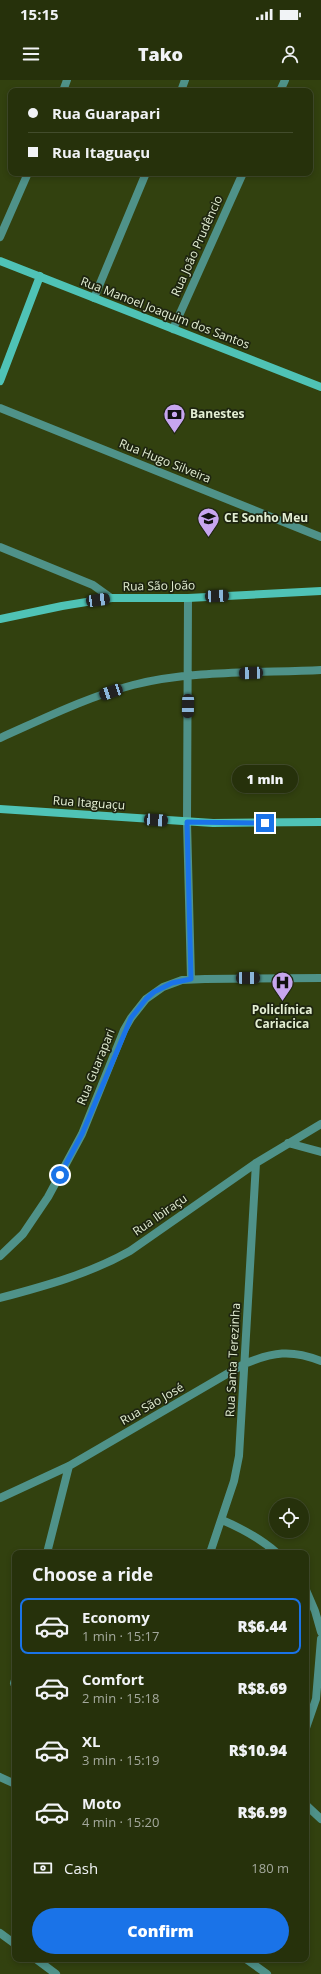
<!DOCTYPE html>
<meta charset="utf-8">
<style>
:root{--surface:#26310b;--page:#323d19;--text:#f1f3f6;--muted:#a4a99d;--line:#424c2c;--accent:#1a73e8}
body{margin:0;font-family:"Open Sans",sans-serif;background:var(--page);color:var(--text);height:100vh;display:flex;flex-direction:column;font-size:15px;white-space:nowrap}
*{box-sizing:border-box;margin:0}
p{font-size:13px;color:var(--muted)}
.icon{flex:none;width:22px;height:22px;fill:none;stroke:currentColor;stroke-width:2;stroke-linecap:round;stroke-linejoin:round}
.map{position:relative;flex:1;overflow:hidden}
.panel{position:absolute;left:12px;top:1470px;width:297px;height:412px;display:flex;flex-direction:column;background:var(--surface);border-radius:8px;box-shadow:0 2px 6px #0003,0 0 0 1px var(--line)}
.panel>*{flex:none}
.guide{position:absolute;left:8px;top:8px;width:305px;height:88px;border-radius:8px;box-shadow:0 2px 6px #0003,0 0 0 1px var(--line);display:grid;align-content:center;height:88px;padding:0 20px;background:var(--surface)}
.fabs{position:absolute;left:269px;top:1418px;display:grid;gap:8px}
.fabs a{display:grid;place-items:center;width:40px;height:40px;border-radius:50%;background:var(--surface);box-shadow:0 2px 6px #0003,0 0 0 1px var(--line);font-size:20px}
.end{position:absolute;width:18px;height:18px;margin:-9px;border:5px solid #1a73e8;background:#fff;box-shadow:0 0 0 2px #fff}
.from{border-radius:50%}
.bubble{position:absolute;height:28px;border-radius:14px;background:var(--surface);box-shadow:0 2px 6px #0003,0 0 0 1px var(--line);font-size:13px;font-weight:800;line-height:28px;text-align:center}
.car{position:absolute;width:12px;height:24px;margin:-12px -6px;border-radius:5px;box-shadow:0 0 3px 1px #0007;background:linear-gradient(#222 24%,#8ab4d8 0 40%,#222 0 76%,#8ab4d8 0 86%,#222 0)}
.guide b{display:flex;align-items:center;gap:14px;height:38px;font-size:15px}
.guide b+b{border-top:1px solid var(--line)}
.guide i{width:10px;height:10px;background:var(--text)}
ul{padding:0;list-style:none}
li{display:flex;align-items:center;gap:12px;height:56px;margin:0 8px 6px;padding:0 12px;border:2px solid transparent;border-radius:8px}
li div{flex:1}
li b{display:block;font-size:15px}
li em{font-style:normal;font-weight:800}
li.active{border-color:var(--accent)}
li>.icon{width:36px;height:36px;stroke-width:1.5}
h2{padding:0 20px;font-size:18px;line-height:48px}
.pay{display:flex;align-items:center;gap:10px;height:44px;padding:0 20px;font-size:15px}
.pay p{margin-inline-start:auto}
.cta{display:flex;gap:8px;margin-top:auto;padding:8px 20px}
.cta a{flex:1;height:46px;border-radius:24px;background:var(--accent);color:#fff;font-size:16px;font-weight:800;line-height:46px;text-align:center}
.status{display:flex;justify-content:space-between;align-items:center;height:28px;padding:0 20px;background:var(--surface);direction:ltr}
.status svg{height:11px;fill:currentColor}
header{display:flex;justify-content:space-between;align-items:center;height:52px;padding:0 20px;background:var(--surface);font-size:18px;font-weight:800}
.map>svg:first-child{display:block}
</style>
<div class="status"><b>15:15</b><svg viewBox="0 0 49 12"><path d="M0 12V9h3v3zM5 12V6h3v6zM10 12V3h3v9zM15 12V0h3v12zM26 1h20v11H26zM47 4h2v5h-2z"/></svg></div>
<header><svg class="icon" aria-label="menu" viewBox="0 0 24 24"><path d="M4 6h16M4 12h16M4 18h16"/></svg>Tako<svg class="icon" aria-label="person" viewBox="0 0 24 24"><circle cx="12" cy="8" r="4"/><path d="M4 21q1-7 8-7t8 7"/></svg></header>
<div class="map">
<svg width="321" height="1894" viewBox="0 0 321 1894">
<rect width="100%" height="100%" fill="#32410f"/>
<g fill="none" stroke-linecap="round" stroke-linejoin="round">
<path stroke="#4f9289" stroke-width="8" d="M63,11l4,-11
M181,11l4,-11
M0,157l28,-64
M94,218l52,-125"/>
<path stroke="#4f9289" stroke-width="8" d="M280,11l5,-11
M173,249l70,-156
M0,328l321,129
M0,467l93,38 18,13
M188,518l-1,224 4,157
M0,658c43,-19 87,-41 133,-53 57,-15 129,-12 188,-15
M288,1063l33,9
M0,1176l23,-22 25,-37 34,-63 42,-104 7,-12 15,-19 17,-12 19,-7 23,-1 116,-1
M0,1218c45,-12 89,-24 130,-47l126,-88 65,-39
M0,1418l69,-32 175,-102c29,-12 47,-15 77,-3
M222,1440c21,9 38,18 55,33
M47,1473l22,-87
M210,1473l24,-72 5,-25 17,-293
M306,1510l9,21 6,21
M14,1603l1,-3
M306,1648l10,-29 5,-60
M0,1697l15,7
M306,1725l15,14
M0,1853l15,11
M36,1879l20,15
M246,1879l21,15"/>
<path stroke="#4fc3b6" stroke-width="8" d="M0,181l321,126
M0,301l40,-105
M0,539l62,-13 49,-8h77l133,-7
M0,729l213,14 108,-1"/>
</g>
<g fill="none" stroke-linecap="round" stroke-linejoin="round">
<path stroke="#1a73e8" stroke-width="5" d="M60,1095l22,-41 49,-116 15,-19 8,-7 18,-9 19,-4 -4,-157 78,1"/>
</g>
<defs>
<symbol id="bank-pin" viewBox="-11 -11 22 30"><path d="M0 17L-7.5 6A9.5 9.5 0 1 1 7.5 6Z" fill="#c7a6ef" stroke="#1e2510"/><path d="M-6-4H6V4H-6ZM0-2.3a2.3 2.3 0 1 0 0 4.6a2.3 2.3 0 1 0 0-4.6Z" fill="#111"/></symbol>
<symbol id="school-pin" viewBox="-11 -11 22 30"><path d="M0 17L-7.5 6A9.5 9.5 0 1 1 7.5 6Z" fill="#c7a6ef" stroke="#1e2510"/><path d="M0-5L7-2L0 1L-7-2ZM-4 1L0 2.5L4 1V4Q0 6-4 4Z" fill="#111"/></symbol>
<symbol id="hospital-pin" viewBox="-11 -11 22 30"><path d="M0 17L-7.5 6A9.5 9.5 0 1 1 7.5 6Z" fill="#c7a6ef" stroke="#1e2510"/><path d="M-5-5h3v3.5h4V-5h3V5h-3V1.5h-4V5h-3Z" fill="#111"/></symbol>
</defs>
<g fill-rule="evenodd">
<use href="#bank-pin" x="162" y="322" width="25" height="34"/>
<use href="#school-pin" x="196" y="426" width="25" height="34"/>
<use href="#hospital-pin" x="270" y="890" width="25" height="34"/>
</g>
<g text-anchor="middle" stroke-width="3.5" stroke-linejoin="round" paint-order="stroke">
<g font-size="12" fill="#e3eed3" stroke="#1e2510">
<text transform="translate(197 166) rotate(-66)" y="4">Rua João Prudêncio</text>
<text transform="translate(165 233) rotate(21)" y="4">Rua Manoel Joaquim dos Santos</text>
<text transform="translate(165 381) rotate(22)" y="4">Rua Hugo Silveira</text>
<text transform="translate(159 506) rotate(-1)" y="4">Rua São João</text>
<text transform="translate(89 723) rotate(4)" y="4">Rua Itaguaçu</text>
<text transform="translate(96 987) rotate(-68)" y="4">Rua Guarapari</text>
<text transform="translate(160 1135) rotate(-35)" y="4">Rua Ibiraçu</text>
<text transform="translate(233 1280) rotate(-87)" y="4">Rua Santa Terezinha</text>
<text transform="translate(152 1324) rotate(-30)" y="4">Rua São José</text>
</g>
<g font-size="12" font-weight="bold" fill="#e3eed3" stroke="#1e2510" text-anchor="start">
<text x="190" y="338">Banestes</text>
<text x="224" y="442">CE Sonho Meu</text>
<text x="282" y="934" text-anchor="middle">Policlínica<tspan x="282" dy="14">Cariacica</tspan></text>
</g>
</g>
</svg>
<div class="fabs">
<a><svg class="icon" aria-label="locate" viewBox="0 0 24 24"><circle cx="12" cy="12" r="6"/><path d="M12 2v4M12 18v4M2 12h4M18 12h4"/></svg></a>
</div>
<i class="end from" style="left:60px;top:1095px"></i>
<i class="end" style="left:265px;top:743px"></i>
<div class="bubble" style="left:232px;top:685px;width:66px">1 min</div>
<i class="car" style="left:217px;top:516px;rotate:87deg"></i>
<i class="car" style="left:98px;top:520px;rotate:82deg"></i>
<i class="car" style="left:251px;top:593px;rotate:268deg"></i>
<i class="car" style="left:111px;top:612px;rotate:251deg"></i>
<i class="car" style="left:188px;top:626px;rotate:181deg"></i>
<i class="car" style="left:156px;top:740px;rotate:94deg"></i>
<i class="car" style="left:248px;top:898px;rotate:90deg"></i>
<div class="guide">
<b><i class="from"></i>Rua Guarapari</b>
<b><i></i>Rua Itaguaçu</b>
</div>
<section class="panel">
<h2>Choose a ride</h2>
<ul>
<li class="active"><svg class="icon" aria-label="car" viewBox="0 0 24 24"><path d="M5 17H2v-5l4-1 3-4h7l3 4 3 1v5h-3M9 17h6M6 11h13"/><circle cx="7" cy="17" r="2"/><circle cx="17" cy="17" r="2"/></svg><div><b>Economy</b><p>1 min · 15:17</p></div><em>R$6.44</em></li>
<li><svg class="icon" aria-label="car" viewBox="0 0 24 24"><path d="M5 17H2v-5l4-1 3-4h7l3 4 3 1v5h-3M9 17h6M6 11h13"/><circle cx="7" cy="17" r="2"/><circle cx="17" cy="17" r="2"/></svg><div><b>Comfort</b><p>2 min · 15:18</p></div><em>R$8.69</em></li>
<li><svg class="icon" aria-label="car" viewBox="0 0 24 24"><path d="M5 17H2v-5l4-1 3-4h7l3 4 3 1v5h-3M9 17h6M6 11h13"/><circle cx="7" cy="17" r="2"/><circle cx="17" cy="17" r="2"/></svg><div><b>XL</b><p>3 min · 15:19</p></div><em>R$10.94</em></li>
<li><svg class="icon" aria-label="car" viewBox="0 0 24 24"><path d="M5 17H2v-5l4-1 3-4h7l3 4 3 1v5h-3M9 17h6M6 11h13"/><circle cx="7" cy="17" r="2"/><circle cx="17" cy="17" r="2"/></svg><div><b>Moto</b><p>4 min · 15:20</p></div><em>R$6.99</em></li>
</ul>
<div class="pay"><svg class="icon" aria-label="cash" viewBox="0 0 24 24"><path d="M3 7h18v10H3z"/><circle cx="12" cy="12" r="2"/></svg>Cash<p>180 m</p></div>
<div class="cta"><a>Confirm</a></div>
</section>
</div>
